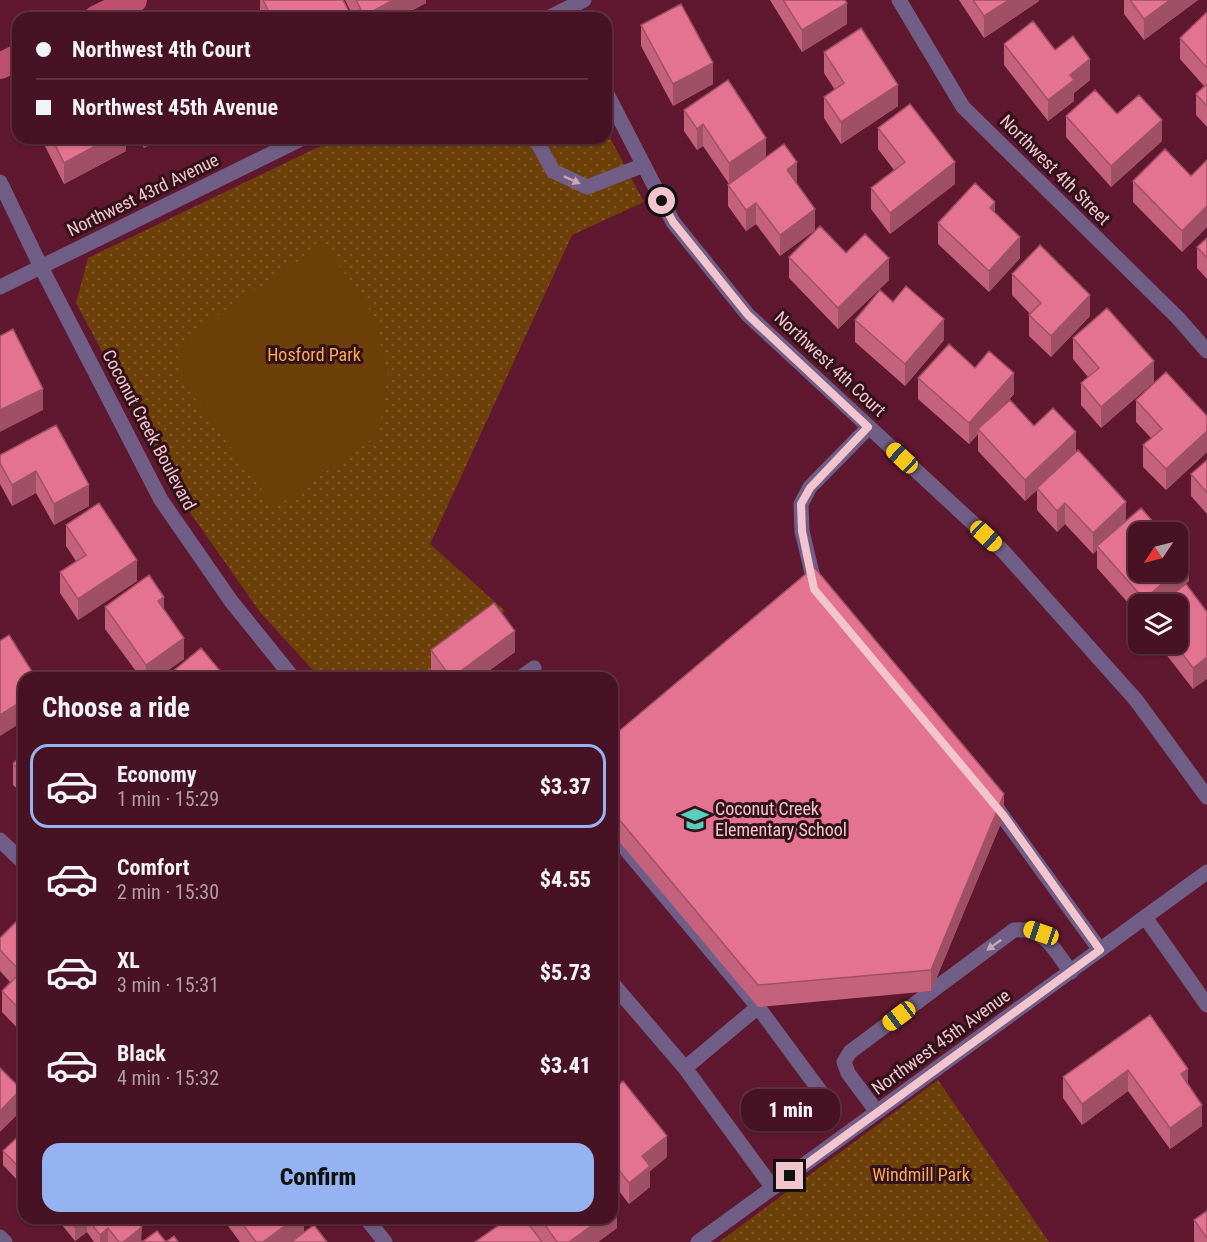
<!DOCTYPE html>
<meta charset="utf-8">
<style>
:root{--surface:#471224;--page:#512031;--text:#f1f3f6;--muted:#b09ea6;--line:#5f3241;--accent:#95b2f1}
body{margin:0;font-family:"Roboto Condensed",sans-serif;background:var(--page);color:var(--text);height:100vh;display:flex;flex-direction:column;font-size:22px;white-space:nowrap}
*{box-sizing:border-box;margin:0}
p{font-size:20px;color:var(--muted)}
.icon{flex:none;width:33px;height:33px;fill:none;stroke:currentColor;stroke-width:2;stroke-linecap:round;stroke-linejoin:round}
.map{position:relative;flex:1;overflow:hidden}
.panel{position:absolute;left:18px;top:672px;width:600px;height:552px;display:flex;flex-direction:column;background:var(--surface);border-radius:18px;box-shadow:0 2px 4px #0004,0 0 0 2px var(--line)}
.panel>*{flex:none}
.hud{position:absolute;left:12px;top:12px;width:600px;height:132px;border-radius:18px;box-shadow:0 2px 4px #0004,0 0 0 2px var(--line);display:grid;align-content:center;height:132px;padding:0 24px;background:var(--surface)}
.needle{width:39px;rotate:235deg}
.fabs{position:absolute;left:1128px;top:522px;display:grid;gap:12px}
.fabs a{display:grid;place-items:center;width:60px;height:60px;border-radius:12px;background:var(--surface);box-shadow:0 2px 4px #0004,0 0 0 2px var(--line);font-size:30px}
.end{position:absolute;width:27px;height:27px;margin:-14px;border:8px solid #f2c5ce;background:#111;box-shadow:0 0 0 3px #111}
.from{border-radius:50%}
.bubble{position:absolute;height:42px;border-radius:18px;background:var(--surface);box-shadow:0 2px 4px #0004,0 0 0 2px var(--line);font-size:20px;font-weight:800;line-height:42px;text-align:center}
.car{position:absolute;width:18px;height:36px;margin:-18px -9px;border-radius:8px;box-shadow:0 0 4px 2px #0007;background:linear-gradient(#f5c518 24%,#345 0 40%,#f5c518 0 76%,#345 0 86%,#f5c518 0)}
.hud b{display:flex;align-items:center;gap:21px;height:57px;font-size:22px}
.hud b+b{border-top:2px solid var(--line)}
.hud i{width:15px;height:15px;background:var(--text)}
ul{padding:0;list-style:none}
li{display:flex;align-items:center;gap:18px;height:84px;margin:0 12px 9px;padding:0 12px;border:3px solid transparent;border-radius:18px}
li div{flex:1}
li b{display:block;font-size:22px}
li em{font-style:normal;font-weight:800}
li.active{border-color:var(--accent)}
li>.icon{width:54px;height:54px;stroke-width:1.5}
h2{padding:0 24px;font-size:27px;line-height:72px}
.button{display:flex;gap:12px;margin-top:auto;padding:12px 24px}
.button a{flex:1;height:69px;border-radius:18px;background:var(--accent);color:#111;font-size:24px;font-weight:800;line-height:69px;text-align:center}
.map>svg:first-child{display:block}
</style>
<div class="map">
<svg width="1207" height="1242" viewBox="0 0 1207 1242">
<defs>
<pattern id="park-dots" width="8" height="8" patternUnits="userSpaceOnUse" patternTransform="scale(1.5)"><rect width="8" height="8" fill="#6d4009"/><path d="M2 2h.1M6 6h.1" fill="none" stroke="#825a2c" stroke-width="1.8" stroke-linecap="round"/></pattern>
</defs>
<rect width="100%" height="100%" fill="#5f1830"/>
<path fill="url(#park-dots)" d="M606,130l38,72 -72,33 -142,309 75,67 -69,67h-116l-60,-66 -76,-108 -108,-201 12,-45 249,-120h269z
M938,1080l111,162h-330z"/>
<path fill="#6d4009" d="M324,244l50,72 14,60 -9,58 -104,74 -91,-125 -6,-27 10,-21z"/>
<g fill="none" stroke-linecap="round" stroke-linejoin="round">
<path stroke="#bd4f6f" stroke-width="26" d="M97,18l37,-18
M0,66l18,-9"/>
<path stroke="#705e86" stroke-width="15" d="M899,0l64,107 215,211 29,33
M548,18l36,-18
M606,92l67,130 75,93 255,236 133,149 71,97
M535,138l18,33 34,16 57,-22
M0,182l41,85 120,233 70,101 62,77
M0,287l303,-149
M816,590l-14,-59 -1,-27 9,-17 59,-60
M520,678l14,-10
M991,800l109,150
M612,833l146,174 65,88
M0,840l24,23
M1145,917l62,88
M612,983l73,85 88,120
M685,1068l73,-61
M877,1112l-29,-39 -4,-11 6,-10 164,-122c32,-3 39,19 57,42
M366,1218l19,24
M0,1237l5,5
M698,1242l509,-370"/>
</g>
<path fill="#c4627d" d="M260,0h83l8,18h-89l-2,-4z
M345,0h81v3l-28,15h-44z
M770,0h75l2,24 -45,28z
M959,0h80v1l-55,37z
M1124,0h74l-54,40 -20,-26z
M1207,12v115l-11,-12v-21l8,-8 -24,-27v-21z
M641,25l72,59 -40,22 -32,-60z
M1004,44l51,6 35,30 -16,13v8l-26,20 -44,-56z
M824,52l74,54 -57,38 -17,-26v-21l11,-7 -11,-17z
M684,110l82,47 31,27 18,46 -35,26 -24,-32 -10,7 -18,-25v-21l12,-8 -11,7 -26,-38 -6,4 -13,-19z
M1117,114l45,27 -51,46 -45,-50v-21z
M878,128l77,56 -65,50 -19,-25v-21l23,-18 -16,-21z
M41,138h85v13l-62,33z
M138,138h24l-18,10z
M1207,160v67l-25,25 -49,-50v-21l58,-5z
M995,213l25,45 -31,34 -51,-48v-21z
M1207,238v41l-10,-11v-21z
M846,253l43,27 -51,49 -49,-51v-21z
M1012,274l78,42 -39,41 -22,-21v-21l1,-1 -18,-19z
M893,302l51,38 -39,46 -50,-44v-22z
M1073,338l81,44 -53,46 -20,-23v-22l7,-6 -15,-18z
M975,368l39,26 -9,10 29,22 42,25 50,70 28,11 -16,40 51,9 -5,4 23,27 -14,77 -35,-45h20v-40h-40v10l-41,-46v-18l-4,4 -28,-30 -8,8 -20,-22v-20l-12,11 -47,-50v-17l-9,10 -51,-45v-21z
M1136,400l71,16v36l-41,38 -23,-23v-22l8,-7 -15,-16z
M56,425l33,81 -35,19 -18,-32 -24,13 -12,-22v-29z
M1207,460v54l-16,-18v-22z
M66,525l71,56 -59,39 -18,-27v-21l16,-11 -10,-15z
M105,607l59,3 20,49 -27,19h-16l-36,-49z
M431,650l84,2 -36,26h-43l-5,-7z
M172,672l54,6h-54z
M612,737l392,79 -73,175 -173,16 -146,-174z
M24,752v43l-11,-10v-21z
M24,919l-2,114 -20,-21v-21l8,-9 -10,-11v-33z
M1150,1015l38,71 14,40 -32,23 -42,-58 -46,34 -19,-27v-21z
M612,1074l55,83 -17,14v16l-21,17 -17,-22z
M24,1131l-6,50 -15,-16v-14z
M1207,1211v31h-12l-1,-1v-21z
M62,1218h72l8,24h-48l-7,-10 -12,9 -13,-16z
M222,1218h82v15l23,9h-87z
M525,1218h87l5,10 -19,14h-56z"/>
<path fill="#a05066" d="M393,0h33v3l-28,15h-34v-2z
M1009,0h30v1l-55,37v-22z
M1170,0h28l-54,40v-21z
M847,3v21l-45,28v-22z
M1090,59v21l-16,13v8l-26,20v-21l22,-25z
M713,63v21l-40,22v-22z
M898,85v21l-57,38v-22z
M1162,120v21l-51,46v-21z
M703,124v22l-6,4v-21z
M110,138h16v13l-62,33v-21z
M144,138h18l-18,10z
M766,138v21l-37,25v-21z
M797,162v21l-10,-13z
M955,162v22l-65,50v-21z
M995,202v21l-5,-15z
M756,203v21l-10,7v-21z
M1207,206v21l-25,25v-21z
M815,209v21l-35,26v-21z
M1020,237v21l-31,34v-21z
M889,258v22l-51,49v-21z
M1090,295v21l-39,41v-21z
M944,319v21l-39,46v-22z
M1154,361v21l-53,46v-21z
M1014,373v21l-34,38 -2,-3v5l-9,10v-21z
M43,389v21l-43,22v-22z
M1207,431v21l-41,38v-21z
M1076,432v21l-39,35v2l-12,11v-21z
M36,471v22l-24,13v-21z
M89,485v21l-35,19v-21z
M1126,502v21l-29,23v4l-4,4v-21z
M1065,503v21l-8,8v-21z
M1154,523v9h-12z
M137,560v21l-59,39v-21z
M1189,560v21l-27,23h-18v-5l32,-27h2v-2z
M164,597v21l-6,-17z
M515,631v21l-36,26h-28z
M184,638v21l-27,19h-11v-13z
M1207,657v22l-14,10v-21z
M24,700v21l-24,15v-21z
M618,703v15l-6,4v-15z
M1004,794v22l-73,175v-21z
M24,1010v21l-2,2v-21z
M1188,1069v21l-7,-16z
M1128,1070v21l-46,34v-21z
M21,1089v22l-21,21v-21z
M1202,1105v21l-32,23v-21z
M667,1136v21l-17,14v16l-21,17v-21l13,-27z
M24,1160v14l-6,7v-15z
M617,1207v21l-19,14h-29l33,-24h10v-7z
M87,1218v14l-12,9v-14z
M295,1218h9v15l-12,9h-29z
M142,1227l-1,15h-18z
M108,1228v14h-8v-7z"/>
<path fill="#e47291" stroke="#a05066" stroke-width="1.5" d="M263,0h80l8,16 -3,2h-76z
M356,0h37l-29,16z
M783,0h62l2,3 -45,27z
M973,0h36l-25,16z
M1130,0h40l-26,19z
M681,4l32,59 -40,21 -32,-59z
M1207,12v56l-27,-30z
M1033,21l22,29 18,-14 17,23 -20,16 4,5 -26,20 -44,-56z
M861,28l37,57 -57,37 -17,-25 20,-14 -20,-31z
M728,80l38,58 -37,25 -26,-39 -6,5 -13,-19z
M1207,84v22l-11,-12z
M1095,90l22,24 22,-19 23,25 -51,46 -45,-50z
M910,104l45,58 -65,51 -19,-25 34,-26 -27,-34z
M52,138h58l-46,25z
M784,144l13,18 -10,8 28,39 -35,26 -24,-32 -10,7 -18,-25z
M1165,149l26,27 16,-16v46l-25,25 -49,-50z
M975,183l20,19 -5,6 30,29 -31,34 -51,-48z
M820,226l26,27 19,-19 24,24 -51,50 -49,-51z
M1207,238v20l-10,-11z
M1040,245l50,50 -39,41 -22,-21 12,-12 -29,-29z
M906,286l38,33 -39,45 -50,-44 25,-30 13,12z
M1107,308l47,53 -53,46 -20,-24 18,-15 -26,-30z
M13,329l30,60 -43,21v-74z
M949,344l26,24 14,-17 25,22 -45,50 -51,-45z
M1166,372l41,44v15l-41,38 -23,-24 19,-16 -26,-29z
M1010,400l24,26 19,-18 23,24 -51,48 -47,-51z
M56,425l33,60 -35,19 -18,-33 -24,14 -12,-22v-8z
M1078,450l48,52 -33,31 -28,-30 -8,8 -20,-23z
M1207,460v33l-16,-19z
M99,503l38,57 -59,39 -18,-27 26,-17 -20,-30z
M1141,508l13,15 -12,9h-4v40h38l-32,27 -47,-53z
M1178,547l11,13 -11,10z
M814,567l190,227 -73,176 -173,15 -146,-174v-74z
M149,575l15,22 -6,4 26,37 -38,27 -41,-58z
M1186,584l21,28v45l-14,11 -18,-24h3v-40h-19z
M494,603l21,28 -64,47 -20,-28z
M9,635l27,43h-12v22l-24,15v-74z
M201,648l25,30h-49l-5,-6z
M612,694l6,9 -6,4z
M24,752v22l-11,-10z
M21,917l3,2v91l-2,2 -20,-21 19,-19 -21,-22v-12z
M1150,1015l38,54 -7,5 21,31 -32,23 -42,-58 -46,34 -19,-27z
M0,1068l21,21 -21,22z
M612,1074l8,10 3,-3 44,55 -25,20 8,10 -21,17 -17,-22z
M24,1131v29l-6,6 -15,-15z
M612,1199l5,8 -5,4z
M1207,1211v27l-13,-18z
M68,1218h66l8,9 -19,15h-4l-11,-14 -8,7 -13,-17 -12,9z
M238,1218h57l-32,24h-7z
M509,1218h15l18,24h-67z
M540,1218h62l-33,24h-12z
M314,1225l13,17h-36z
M157,1231l9,11h-24z
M174,1236l4,6h-12z"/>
<defs><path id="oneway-solid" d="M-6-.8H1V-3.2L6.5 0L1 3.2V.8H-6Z" transform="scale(1.5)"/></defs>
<g fill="#cba6b8">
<use href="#oneway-solid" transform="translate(572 180) rotate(24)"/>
<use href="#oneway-solid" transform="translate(994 945) rotate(144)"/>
</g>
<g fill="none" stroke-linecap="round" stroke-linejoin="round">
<path stroke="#f2c5ce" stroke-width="8" d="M662,201l11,21 75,93 120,112 -58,61 -9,16 1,27 12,58 190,227 96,134 -310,226"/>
</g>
<defs>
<symbol id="school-bare" viewBox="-9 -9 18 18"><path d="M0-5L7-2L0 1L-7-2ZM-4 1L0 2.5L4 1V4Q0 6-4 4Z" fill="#58cebf" stroke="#31121b" stroke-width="2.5" paint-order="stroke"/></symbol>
</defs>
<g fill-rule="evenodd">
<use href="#school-bare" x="676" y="800" width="38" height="38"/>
</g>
<g text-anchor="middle" stroke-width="6" stroke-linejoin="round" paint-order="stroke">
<g font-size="18" fill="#f2c5ce" stroke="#31121b">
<text transform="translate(1055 170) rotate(45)" y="6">Northwest 4th Street</text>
<text transform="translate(143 195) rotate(-26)" y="6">Northwest 43rd Avenue</text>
<text transform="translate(830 364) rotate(43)" y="6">Northwest 4th Court</text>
<text transform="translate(149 430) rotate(62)" y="6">Coconut Creek Boulevard</text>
<text transform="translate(941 1042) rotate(-36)" y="6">Northwest 45th Avenue</text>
</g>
<g font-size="18" fill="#fdaa54" stroke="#31121b">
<text x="314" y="361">Hosford Park</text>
<text x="921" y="1181">Windmill Park</text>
</g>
<g font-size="18" fill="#f2c5ce" stroke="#31121b" text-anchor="start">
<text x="715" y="815">Coconut Creek<tspan x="715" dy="21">Elementary School</tspan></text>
</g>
</g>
</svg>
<div class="fabs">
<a><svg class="needle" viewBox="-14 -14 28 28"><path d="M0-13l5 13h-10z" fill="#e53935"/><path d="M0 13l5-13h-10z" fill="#b09ea6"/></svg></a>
<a><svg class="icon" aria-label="layers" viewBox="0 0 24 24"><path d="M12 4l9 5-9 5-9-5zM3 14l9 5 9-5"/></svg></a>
</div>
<i class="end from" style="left:662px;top:201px"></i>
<i class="end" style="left:790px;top:1176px"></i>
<div class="bubble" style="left:741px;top:1089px;width:99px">1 min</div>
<i class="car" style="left:902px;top:458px;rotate:313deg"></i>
<i class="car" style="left:986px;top:536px;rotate:133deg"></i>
<i class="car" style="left:1041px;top:933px;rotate:289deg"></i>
<i class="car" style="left:899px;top:1016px;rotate:233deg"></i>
<div class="hud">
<b><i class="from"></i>Northwest 4th Court</b>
<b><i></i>Northwest 45th Avenue</b>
</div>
<section class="panel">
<h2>Choose a ride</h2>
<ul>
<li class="active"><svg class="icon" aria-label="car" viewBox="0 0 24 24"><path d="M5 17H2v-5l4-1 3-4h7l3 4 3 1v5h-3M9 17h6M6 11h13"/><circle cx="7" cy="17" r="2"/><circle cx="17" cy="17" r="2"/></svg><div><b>Economy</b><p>1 min · 15:29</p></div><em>$3.37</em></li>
<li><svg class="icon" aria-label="car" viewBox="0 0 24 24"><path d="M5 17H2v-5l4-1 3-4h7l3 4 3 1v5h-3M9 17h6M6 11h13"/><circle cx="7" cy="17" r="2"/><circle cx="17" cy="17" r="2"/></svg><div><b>Comfort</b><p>2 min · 15:30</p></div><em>$4.55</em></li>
<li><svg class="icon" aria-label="car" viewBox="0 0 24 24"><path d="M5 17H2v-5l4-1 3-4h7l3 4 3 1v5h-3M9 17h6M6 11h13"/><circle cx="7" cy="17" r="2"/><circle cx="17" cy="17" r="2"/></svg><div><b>XL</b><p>3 min · 15:31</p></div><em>$5.73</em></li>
<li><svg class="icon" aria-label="car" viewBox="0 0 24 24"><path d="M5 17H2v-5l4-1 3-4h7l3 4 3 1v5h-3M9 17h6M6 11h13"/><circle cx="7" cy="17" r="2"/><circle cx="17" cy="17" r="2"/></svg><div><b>Black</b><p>4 min · 15:32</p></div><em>$3.41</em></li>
</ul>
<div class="button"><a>Confirm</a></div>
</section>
</div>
